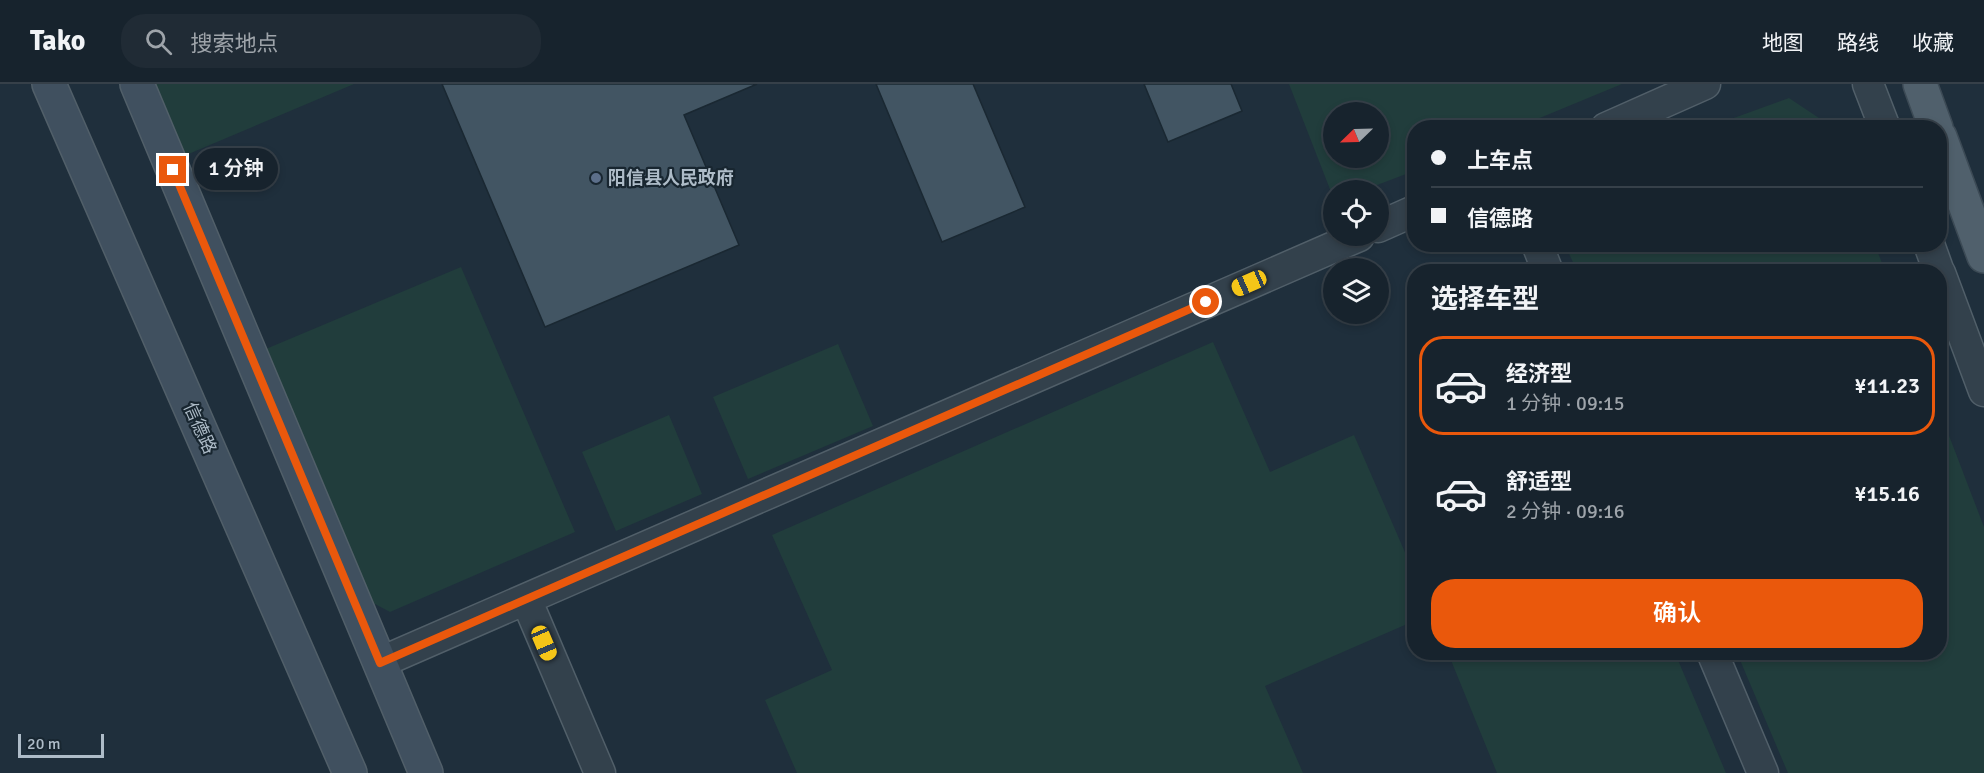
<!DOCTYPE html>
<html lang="zh">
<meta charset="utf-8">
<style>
:root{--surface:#17232d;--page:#202b35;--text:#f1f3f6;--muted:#9ea4aa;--line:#364049;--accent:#ea580c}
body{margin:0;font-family:Signika,"Noto Sans SC",sans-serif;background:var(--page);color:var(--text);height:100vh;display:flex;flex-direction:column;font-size:22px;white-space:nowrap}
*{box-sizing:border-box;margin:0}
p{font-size:20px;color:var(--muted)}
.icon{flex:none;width:33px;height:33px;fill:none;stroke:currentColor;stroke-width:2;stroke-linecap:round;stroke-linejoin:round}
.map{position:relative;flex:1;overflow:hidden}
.details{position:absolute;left:1407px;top:180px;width:540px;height:396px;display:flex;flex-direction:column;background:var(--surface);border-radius:24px;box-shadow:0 3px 9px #0003,0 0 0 2px var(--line)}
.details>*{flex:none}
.banner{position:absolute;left:1407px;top:36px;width:540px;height:132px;border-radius:24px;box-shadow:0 3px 9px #0003,0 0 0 2px var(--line);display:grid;align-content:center;height:132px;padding:0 24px;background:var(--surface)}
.needle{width:39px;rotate:247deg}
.buttons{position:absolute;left:1323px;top:18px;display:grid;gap:12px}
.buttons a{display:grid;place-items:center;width:66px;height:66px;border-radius:50%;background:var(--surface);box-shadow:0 3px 9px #0003,0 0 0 2px var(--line);font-size:30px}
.scale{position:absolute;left:18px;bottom:15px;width:86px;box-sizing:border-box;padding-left:6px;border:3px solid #aebcc8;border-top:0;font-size:16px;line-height:21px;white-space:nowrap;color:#aebcc8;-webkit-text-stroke:4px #182630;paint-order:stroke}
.end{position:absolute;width:27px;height:27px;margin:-14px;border:8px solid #ea580c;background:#fff;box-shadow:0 0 0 3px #fff}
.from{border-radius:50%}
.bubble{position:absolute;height:42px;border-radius:21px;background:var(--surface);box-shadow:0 3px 9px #0003,0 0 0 2px var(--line);font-size:20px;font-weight:600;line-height:42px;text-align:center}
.car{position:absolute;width:18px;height:36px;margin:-18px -9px;border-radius:8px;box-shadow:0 0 4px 2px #0007;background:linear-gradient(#f5c518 24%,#345 0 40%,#f5c518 0 76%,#345 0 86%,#f5c518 0)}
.banner b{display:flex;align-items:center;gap:21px;height:57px;font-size:22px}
.banner b+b{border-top:2px solid var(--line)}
.banner i{width:15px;height:15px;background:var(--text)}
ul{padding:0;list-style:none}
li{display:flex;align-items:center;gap:18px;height:99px;margin:0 12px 9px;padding:0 12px;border:3px solid transparent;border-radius:24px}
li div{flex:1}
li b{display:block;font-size:22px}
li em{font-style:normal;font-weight:600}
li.on{border-color:var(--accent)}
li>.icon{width:54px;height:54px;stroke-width:1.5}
h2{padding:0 24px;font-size:27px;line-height:72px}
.primary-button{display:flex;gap:12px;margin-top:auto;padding:12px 24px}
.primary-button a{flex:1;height:69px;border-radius:24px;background:var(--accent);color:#fff;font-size:24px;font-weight:600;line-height:69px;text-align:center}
header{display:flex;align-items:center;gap:36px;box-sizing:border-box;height:84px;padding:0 30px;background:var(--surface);border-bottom:2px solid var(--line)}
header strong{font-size:28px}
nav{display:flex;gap:33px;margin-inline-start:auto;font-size:21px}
.search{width:420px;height:54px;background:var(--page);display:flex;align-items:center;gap:15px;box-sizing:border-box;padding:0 21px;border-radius:24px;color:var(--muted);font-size:22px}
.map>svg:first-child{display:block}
</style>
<header>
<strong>Tako</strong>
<div class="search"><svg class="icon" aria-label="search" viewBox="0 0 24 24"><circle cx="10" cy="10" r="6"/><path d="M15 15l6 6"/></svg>搜索地点</div>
<nav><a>地图</a><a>路线</a><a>收藏</a></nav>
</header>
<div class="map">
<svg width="1984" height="689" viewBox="0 0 1984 689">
<rect width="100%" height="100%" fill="#1f2f3c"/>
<path fill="#213d3c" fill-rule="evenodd" d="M148,0h206l-175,74z
M1289,0h333l-104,43 -104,1v43l-50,19h-30l-1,7zM1378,28v46h-44v-46z
M1789,14l39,26 1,3h-120z
M1565,161h310l10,26h-308z
M461,183l114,265 -185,80 -30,-16 -99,-245z
M1213,258l57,130 84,-37 60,138v48l-149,65 38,87h-506l-32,-73 67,-30 -60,-135z
M838,260l35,82 -125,53 -35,-82z
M1940,328l44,115v246h-196l-51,-120 203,-1z
M669,331l33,79 -86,37 -34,-79z
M1448,569h227l51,120h-229z"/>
<path fill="#425563" stroke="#1a2832" stroke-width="1.5" d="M442,0h315l-73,31 55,130 -194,82z
M876,0h97l52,123 -83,35z
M1144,0h87l11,27 -74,31z"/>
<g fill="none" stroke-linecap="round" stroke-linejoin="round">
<defs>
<path id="tertiary" d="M1868,0l17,44
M1606,44l99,-44
M1378,143l36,-16
M1537,160l11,28
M1929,160l10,28
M1940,189l44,118
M526,515l74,174
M1712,568l51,121
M379,579l980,-427"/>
<path id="secondary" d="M49,0l301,689
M137,0l289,689"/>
<path id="primary" d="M1920,0l16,44
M1940,53l44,119"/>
</defs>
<use href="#tertiary" stroke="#515f69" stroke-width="33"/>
<use href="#secondary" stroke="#515f69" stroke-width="36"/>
<use href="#primary" stroke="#3c4a55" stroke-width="36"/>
<use href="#tertiary" stroke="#33414c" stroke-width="30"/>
<use href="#secondary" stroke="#40505f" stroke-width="33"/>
<use href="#primary" stroke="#50606c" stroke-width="33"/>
</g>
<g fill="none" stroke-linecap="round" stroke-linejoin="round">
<path stroke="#ea580c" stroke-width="8" d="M173,86l207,493 826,-361"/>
</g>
<circle fill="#5c6f8a" stroke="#182630" stroke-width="2" cx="596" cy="94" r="6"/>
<g text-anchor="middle" stroke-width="4.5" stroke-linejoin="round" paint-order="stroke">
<g font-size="18" font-weight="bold" fill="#aebcc8" stroke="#182630" text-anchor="start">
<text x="608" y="100">阳信县人民政府</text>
</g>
<g font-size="18" fill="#aebcc8" stroke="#182630">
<text transform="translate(200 344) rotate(66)" y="6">信德路</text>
</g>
</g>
</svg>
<div class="buttons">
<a><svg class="needle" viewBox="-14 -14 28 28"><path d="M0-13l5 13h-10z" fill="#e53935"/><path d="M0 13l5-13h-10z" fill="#9ea4aa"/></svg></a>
<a><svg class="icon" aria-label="locate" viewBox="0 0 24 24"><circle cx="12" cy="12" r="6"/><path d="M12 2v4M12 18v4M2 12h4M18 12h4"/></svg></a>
<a><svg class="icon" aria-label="layers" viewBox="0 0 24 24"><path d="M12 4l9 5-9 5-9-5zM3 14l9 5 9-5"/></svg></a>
</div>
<div class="scale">20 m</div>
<i class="end from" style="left:1206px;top:218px"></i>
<i class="end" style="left:173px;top:86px"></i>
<div class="bubble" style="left:194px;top:64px;width:84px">1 分钟</div>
<i class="car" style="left:1249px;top:199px;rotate:246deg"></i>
<i class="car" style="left:544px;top:559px;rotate:157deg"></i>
<div class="banner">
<b><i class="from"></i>上车点</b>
<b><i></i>信德路</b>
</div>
<section class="details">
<h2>选择车型</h2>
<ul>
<li class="on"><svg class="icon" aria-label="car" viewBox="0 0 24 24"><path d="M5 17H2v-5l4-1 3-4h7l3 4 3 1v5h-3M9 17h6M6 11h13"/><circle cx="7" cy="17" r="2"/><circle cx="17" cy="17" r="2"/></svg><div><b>经济型</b><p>1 分钟 · 09:15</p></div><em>¥11.23</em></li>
<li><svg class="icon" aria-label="car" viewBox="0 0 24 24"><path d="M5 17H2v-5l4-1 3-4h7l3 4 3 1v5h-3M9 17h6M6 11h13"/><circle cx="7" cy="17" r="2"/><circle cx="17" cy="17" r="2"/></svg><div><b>舒适型</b><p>2 分钟 · 09:16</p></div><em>¥15.16</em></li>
</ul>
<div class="primary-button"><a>确认</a></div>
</section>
</div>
